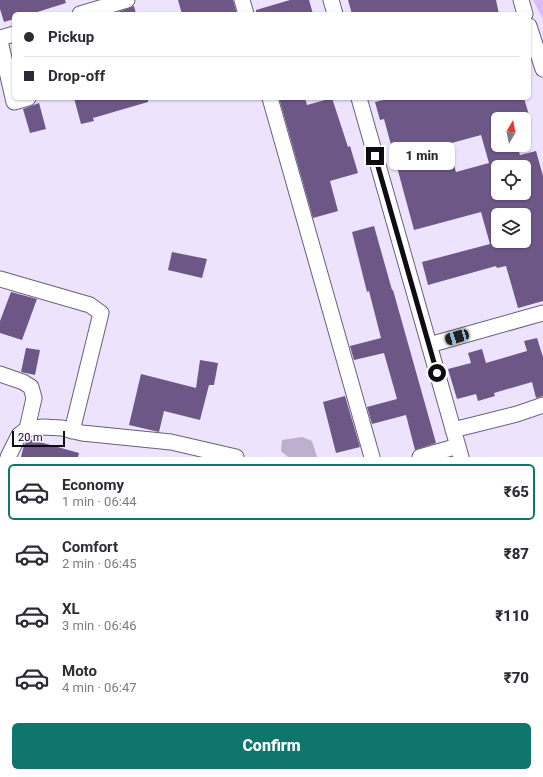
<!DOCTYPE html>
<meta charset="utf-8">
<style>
:root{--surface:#fff;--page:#f7f7f7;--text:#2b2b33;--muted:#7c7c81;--line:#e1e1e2;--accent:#0f766e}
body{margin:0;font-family:Roboto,sans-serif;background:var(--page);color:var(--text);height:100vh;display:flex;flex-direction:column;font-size:15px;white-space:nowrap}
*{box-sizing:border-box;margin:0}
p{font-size:13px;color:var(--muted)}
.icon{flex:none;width:22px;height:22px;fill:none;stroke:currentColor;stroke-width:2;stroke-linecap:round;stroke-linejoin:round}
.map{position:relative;height:457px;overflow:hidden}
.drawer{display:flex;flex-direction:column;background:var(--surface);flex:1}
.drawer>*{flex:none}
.hud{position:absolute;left:12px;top:12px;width:519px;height:88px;border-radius:6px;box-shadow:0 1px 3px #0004;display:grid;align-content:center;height:88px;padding:0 12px;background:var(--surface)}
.needle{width:26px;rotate:10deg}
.tools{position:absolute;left:491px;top:112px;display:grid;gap:8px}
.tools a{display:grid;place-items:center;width:40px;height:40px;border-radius:6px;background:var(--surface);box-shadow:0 1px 3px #0004;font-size:20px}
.scale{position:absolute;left:12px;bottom:10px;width:53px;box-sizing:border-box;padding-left:4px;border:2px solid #0f0c14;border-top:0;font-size:11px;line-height:14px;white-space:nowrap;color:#0f0c14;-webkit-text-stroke:3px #f8f4fe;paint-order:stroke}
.end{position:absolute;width:18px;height:18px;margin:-9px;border:5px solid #0f0c14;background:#fff;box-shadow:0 0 0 2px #fff}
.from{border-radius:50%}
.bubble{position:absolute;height:28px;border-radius:6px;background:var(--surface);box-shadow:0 1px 3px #0004;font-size:13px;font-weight:800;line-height:28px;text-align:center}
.car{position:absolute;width:12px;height:24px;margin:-12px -6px;border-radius:5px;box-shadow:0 0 3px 1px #0007;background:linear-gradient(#222 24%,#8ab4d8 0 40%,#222 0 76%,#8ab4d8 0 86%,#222 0)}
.hud b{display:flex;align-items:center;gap:14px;height:38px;font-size:15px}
.hud b+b{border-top:1px solid var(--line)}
.hud i{width:10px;height:10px;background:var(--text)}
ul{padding:7px 0 0;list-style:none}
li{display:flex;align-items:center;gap:12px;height:56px;margin:0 8px 6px;padding:0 4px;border:2px solid transparent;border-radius:6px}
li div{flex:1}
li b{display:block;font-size:15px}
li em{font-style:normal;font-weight:800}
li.selected{border-color:var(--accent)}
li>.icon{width:36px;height:36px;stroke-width:1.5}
.action{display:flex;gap:8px;margin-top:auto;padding:8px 12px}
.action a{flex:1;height:46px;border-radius:6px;background:var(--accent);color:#fff;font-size:16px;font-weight:800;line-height:46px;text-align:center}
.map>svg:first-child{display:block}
</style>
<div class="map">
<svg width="543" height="457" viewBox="0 0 543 457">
<rect width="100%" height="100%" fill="#eee3fc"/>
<path fill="#beafd0" d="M302,437l10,4 5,16h-29l-7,-6 1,-11z"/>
<path fill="#d6bdf3" d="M533,0h10v19l-9,-17z"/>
<path fill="#6d5786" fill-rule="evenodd" d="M0,0h65l1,3 -35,11h-17v5l-10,3 -4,-13z
M178,0h55l4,14h-55z
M290,0h19l4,14h-57v-4z
M348,0h148l3,14h-147z
M134,6l2,8h-17l-1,-2z
M74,98h74v4l-55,16 1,3 -13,3z
M279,98h26l2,7 25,-7 16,49 2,-1 8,27 -28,8 8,30 -25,7z
M391,98h133l7,24 -7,2v-5h-26v26h19l3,10 16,-4 7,25v125l-25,7 -12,-42 -9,2 -1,-2 -68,19 -6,-23 68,-18 -9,-32 -67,18 -30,-111 -4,1 -5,-18zM481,135l8,28 -33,9 -8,-28zM498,167h26v26h-26zM498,215h26v26h-26z
M39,103l7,26 -16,4 -7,-24z
M374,226l18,64h1l43,153 -21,7 -9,-35 -34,9 -5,-17 30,-8 -13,-46 -30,7 -4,-14 31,-8 -12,-47 -2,1 -15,-60z
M172,252l35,7 -5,19 -34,-8z
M11,292l26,7 -15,41 -22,-7v-12z
M537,338l6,19v39l-7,2 -4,-16 -38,11 1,3 -17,5 -2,-7 -19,5 -9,-30 23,-6 -3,-10 14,-4 4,14 41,-12 -3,-10z
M26,348l14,2 -5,25 -14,-3z
M200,360l18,3 -4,22h-5l-9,35 -36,-9 -5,21 -30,-7 12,-51 55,14z
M345,396l15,51 -24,6 -13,-51z
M29,439l50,14 -1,4h-57l3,-12z"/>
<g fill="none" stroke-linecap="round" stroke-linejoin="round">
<defs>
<path id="minor" d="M242,0l4,14
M331,0l4,14
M521,0l4,14
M80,14l47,-14
M529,26l14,43
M0,38l14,-4
M0,41l14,61 14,-4
M270,98l102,359
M359,98l102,359
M0,279l90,26 11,8 -29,118
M429,345l114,-32
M0,374l23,8 8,5 3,11 -7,31
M453,430l64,-16 26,-9
M8,457l11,-22 8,-6 16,-2 19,1 20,5 89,9 65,15
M420,457l38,-11"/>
</defs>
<use href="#minor" stroke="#6a6076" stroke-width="17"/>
<use href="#minor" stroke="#fff" stroke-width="15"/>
</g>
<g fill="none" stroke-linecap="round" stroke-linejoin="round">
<path stroke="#0f0c14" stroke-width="5" d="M375,156l62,217"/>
</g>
</svg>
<div class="tools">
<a><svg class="needle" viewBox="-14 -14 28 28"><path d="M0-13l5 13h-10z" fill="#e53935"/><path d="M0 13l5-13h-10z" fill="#7c7c81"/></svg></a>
<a><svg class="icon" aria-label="locate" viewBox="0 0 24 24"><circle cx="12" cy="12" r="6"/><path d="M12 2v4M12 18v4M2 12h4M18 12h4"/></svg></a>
<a><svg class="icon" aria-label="layers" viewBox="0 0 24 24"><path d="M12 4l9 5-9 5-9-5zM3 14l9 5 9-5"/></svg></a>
</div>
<div class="scale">20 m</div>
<i class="end from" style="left:437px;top:373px"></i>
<i class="end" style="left:375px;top:156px"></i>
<div class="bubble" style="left:389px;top:142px;width:66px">1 min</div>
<i class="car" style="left:457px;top:337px;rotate:254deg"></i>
<div class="hud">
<b><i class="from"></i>Pickup</b>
<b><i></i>Drop-off</b>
</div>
</div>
<section class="drawer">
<ul>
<li class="selected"><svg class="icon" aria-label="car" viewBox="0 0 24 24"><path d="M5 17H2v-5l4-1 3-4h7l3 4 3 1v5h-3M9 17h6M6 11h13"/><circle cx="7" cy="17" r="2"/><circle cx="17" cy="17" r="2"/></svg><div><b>Economy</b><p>1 min · 06:44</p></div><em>₹65</em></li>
<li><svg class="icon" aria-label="car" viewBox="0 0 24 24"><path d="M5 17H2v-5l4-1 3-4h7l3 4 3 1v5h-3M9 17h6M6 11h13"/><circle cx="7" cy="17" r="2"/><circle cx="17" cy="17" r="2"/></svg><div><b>Comfort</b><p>2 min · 06:45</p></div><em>₹87</em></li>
<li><svg class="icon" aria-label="car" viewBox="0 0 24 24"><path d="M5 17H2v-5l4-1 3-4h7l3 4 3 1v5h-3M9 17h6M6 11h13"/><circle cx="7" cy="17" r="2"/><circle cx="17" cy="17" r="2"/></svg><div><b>XL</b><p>3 min · 06:46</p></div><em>₹110</em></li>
<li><svg class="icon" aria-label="car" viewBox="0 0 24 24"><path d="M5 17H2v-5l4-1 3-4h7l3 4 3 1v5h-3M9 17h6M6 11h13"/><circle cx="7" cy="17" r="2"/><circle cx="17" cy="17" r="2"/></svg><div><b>Moto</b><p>4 min · 06:47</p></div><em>₹70</em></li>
</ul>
<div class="action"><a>Confirm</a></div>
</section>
